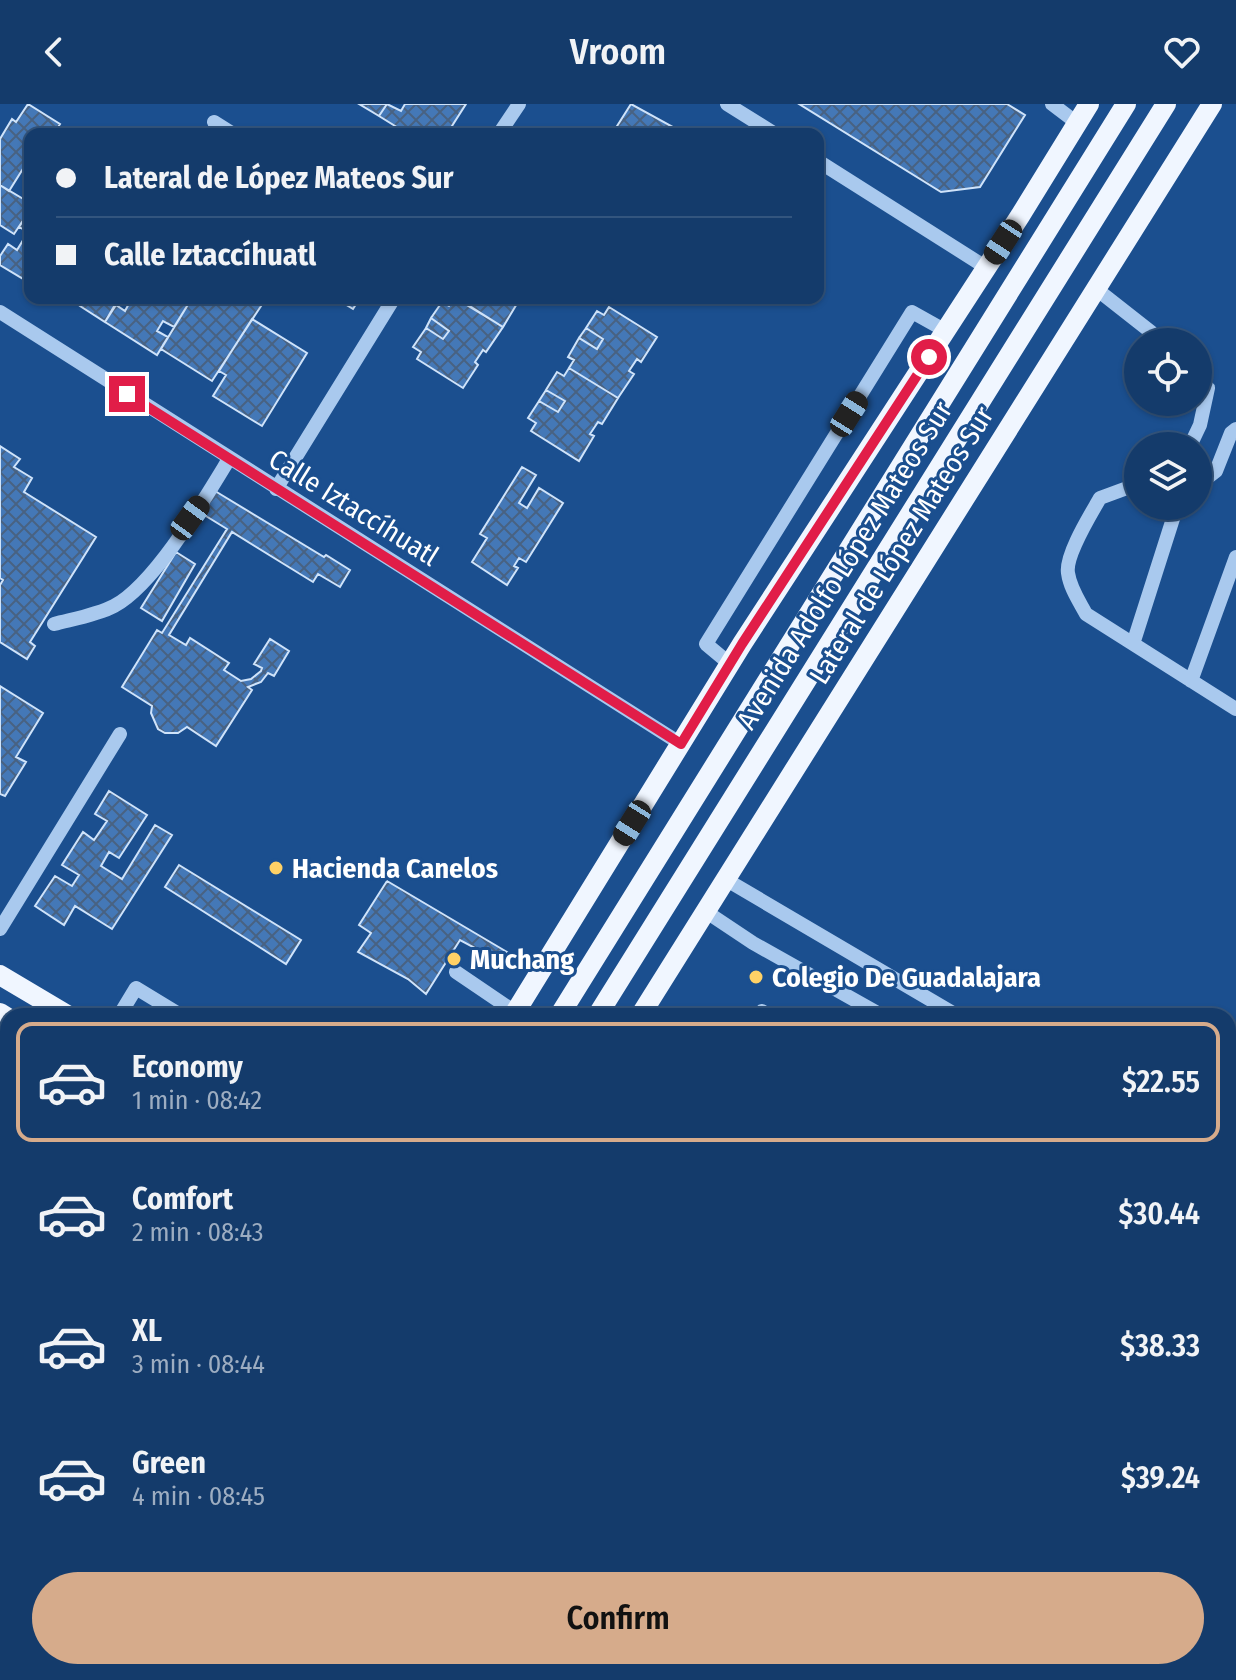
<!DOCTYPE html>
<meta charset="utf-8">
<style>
:root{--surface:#143b6b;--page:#1d4271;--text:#f1f3f6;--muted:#9dadc1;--line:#33557e;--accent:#d6ab8b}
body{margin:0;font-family:"Fira Sans Condensed",sans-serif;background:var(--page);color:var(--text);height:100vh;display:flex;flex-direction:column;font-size:30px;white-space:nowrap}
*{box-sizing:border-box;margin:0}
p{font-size:26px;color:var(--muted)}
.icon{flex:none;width:44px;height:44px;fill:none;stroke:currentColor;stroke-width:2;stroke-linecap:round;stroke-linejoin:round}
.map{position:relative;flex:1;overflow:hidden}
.details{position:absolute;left:0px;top:904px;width:1236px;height:672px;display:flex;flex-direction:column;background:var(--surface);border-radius:24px 24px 0 0;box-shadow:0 2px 6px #0004,0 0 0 2px var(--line)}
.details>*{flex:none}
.banner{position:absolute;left:24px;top:24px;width:800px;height:176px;border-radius:16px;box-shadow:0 2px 6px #0004,0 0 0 2px var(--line);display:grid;align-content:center;height:176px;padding:0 32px;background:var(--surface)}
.fabs{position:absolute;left:1124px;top:224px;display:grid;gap:16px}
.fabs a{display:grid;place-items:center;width:88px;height:88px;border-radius:50%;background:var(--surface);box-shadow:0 2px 6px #0004,0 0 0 2px var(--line);font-size:40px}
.end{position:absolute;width:36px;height:36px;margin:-18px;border:10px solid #e11d48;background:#fff;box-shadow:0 0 0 4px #fff}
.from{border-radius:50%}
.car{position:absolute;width:24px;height:48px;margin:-24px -12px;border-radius:10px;box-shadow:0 0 6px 2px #0007;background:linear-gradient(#222 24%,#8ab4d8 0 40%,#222 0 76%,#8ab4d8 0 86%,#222 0)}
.banner b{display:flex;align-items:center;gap:28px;height:76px;font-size:30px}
.banner b+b{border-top:2px solid var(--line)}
.banner i{width:20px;height:20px;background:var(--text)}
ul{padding:14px 0 0;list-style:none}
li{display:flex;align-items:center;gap:24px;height:120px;margin:0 16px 12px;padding:0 16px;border:4px solid transparent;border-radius:16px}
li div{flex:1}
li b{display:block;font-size:30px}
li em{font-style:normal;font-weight:600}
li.active{border-color:var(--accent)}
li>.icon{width:72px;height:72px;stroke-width:1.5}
.action{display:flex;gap:16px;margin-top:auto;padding:16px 32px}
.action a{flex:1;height:92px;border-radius:48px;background:var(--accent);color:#111;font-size:32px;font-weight:600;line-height:92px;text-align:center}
header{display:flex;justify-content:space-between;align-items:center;height:104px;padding:0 32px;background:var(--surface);font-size:36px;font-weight:600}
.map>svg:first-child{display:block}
</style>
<header><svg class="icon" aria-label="back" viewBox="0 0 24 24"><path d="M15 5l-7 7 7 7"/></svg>Vroom<svg class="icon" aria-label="heart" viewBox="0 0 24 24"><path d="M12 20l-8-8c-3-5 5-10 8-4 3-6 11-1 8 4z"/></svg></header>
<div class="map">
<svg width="1236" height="1576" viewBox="0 0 1236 1576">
<defs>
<pattern id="building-cross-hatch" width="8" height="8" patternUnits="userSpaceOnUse" patternTransform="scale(2)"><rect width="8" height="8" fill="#4478b7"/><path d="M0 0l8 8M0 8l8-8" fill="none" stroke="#486282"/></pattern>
</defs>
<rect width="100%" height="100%" fill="#1b4f8f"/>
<path fill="url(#building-cross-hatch)" stroke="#cfe3fa" stroke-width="2" d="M28,0l32,20 -5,8 2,2h-27v33l-4,-3 -17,27 -9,-6v-46l12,-20 4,3z
M359,0h28l-8,12z
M387,0l14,7 4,-7h61l-14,22 12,7 -56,1 -29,-18z
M631,0l42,23 -5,7h-56z
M799,0h208l18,11 -45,72 -39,5z
M0,81l30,18v7l-16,24 -14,-9z
M30,106v61l-5,9 -25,-15v-9l8,-12 9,6 11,-18 -9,-5z
M85,194h24l7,5 -11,19 -25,-16z
M132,194h60l-18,29 -11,-6 -6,10 11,6 -11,18 -52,-33 11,-17 9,6z
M192,194h56l13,8 -49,75 -51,-32z
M335,194h25l-7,11z
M455,194l48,29 -17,25 -3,-2 -8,12 3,3 -15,23 -46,-29 4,-7 -8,-5 13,-19 17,11 6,-8 -18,-13 11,-16 7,4z
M457,194h58l3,4 -15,25z
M609,203l48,30 -16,25 -4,-3 -8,12 5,3 -16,24 -49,-30 5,-8 -6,-3 11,-19 18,11 6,-10 -17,-11 11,-17 7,4z
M431,214l18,13 -6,8 -17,-11z
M252,215l55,34 -45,73 -49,-30 13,-21 -7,-4z
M586,224l17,11 -6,10 -18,-11z
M569,264l49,30 -16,26 -4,-2 -8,12 4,2 -15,25 -48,-30 5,-8 -8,-5 11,-17 19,11 7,-11 -19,-11 11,-18 7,4z
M546,286l19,11 -7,11 -19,-11z
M0,342l20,13 -6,8 18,11 -8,14 72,45 -66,105 5,4 -8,13 -27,-17v-57l3,-5 -3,-2z
M522,363l14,8 -17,28 8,5 12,-20 24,15 -37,59 -7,-4 -5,8 4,2 -11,17 -35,-23 15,-24 -7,-4z
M215,387l109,66 2,-2 24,15 -10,17 -22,-13 -5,8 -81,-50 -63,103 17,10 4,-7 39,25 -5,7 17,11 10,-2 10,-8 1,-3 -8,-4 16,-25 19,12 -15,25 -6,-3 -7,9 -13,5 4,3 -36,56 -29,-19 -9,6h-13l-7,-4 -7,-16 1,-7 -30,-19 35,-57 5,3 65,-104 -26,-16z
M176,448l19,12 -33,57 -21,-13z
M0,582l43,27 -27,44 10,5 -21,34 -5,-2z
M109,687l38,24 -28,43 -10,-6 -8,14 21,13 33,-54 17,10 -60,94 -37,-23 -11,19 -29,-19 20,-30 17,10 7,-11 -17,-10 21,-33 11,8 13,-19 -12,-7z
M179,761l122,75 -15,24 -121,-77z
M387,777l120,71 -6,10 -41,-22 -34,54 -18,-15 -50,-27 13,-19 -12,-8z
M1,966l7,4v44l-7,11z
M1236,1240v258l-8,13v-258z
M0,1326l8,5v30l-8,-5z
M0,1413l8,5 -2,21 -6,-4z
M413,1568h196l14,8h-196z
M965,1568h38l-5,8h-38z"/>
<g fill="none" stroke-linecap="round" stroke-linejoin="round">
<path stroke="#a9c9ee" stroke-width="14" d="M727,0l48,30
M1052,0l25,19
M214,18l19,12
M499,30l20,-30
M818,57l169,107
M1095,184l56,44 8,10
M0,208l681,432
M1190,342l10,-21 8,-37 -10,-7
M1138,380l-38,14c-9,16 -35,57 -32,75 2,15 11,28 18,41l150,95
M1198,381l18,-14 15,-38 5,-4
M276,385l118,-191
M54,520c19,-5 43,-9 60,-18 41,-22 90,-106 115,-147
M1133,540l44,-138
M730,560l-24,-20 206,-332 34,19
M1191,577l45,-124
M725,775l233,137
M705,807l48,32 130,73
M0,825l120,-195
M456,868l59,40
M119,912l17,-28 46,28
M758,912l4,-5
M0,1066l8,-13
M0,1100l8,7
M0,1211l8,-13
M0,1272l8,5
M0,1507l8,5
M318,1568l13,8
M709,1568l13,8
M815,1568l13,8"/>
<path stroke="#f0f6ff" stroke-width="20" d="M0,871l69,41
M0,909l8,5
M513,912l229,-372 278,-428 69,-112
M559,912l567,-912
M597,912l569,-912
M640,912l572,-912
M97,1576l5,-8
M145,1576l5,-8
M184,1576l5,-8
M229,1576l5,-8"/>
</g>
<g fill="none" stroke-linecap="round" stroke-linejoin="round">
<path stroke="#e11d48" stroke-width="10" d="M127,290l554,350 61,-100 187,-287"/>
</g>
<g fill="#ffd166" stroke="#1b4f8f" stroke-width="3">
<circle cx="276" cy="764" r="8"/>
<circle cx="454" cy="855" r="8"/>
<circle cx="756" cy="873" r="8"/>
</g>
<g text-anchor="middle" stroke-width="6" stroke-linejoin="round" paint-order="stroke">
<g font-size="28" fill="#fff" stroke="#1b4f8f">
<text transform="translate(354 403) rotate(32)" y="10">Calle Iztaccíhuatl</text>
<text transform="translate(901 441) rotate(-58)" y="10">Lateral de López Mateos Sur</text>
<text transform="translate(844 461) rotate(-58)" y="10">Avenida Adolfo López Mateos Sur</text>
</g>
<g font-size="28" font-weight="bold" fill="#fff" stroke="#1b4f8f" text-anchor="start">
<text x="292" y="774">Hacienda Canelos</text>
<text x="470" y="865">Muchang</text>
<text x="772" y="883">Colegio De Guadalajara</text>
</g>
</g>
</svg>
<div class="fabs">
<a><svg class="icon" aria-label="locate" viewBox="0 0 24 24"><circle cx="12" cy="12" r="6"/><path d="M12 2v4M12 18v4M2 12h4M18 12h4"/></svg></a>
<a><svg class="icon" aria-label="layers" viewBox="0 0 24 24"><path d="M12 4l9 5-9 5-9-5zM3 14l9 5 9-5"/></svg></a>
</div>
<i class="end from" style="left:929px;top:253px"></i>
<i class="end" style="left:127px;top:290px"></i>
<i class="car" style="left:1003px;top:138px;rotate:213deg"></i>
<i class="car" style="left:849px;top:310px;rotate:32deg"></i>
<i class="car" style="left:190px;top:414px;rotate:36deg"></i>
<i class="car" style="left:632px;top:719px;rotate:212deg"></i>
<div class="banner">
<b><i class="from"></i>Lateral de López Mateos Sur</b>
<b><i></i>Calle Iztaccíhuatl</b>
</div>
<section class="details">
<ul>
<li class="active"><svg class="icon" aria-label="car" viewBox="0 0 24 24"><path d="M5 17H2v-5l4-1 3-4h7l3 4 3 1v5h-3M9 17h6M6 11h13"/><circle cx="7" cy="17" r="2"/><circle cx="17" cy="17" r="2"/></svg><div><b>Economy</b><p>1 min · 08:42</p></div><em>$22.55</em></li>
<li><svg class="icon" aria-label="car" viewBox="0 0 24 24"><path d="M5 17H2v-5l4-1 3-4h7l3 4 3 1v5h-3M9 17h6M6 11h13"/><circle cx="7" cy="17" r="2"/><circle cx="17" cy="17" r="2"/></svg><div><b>Comfort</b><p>2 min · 08:43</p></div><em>$30.44</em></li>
<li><svg class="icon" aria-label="car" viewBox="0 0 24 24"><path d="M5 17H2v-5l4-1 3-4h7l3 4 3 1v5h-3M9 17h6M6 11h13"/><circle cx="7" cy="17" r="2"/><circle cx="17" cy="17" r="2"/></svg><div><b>XL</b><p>3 min · 08:44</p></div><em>$38.33</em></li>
<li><svg class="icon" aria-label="car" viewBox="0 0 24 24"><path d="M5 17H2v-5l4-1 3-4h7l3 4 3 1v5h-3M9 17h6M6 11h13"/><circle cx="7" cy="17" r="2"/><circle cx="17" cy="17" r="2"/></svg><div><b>Green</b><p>4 min · 08:45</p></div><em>$39.24</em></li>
</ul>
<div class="action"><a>Confirm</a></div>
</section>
</div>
